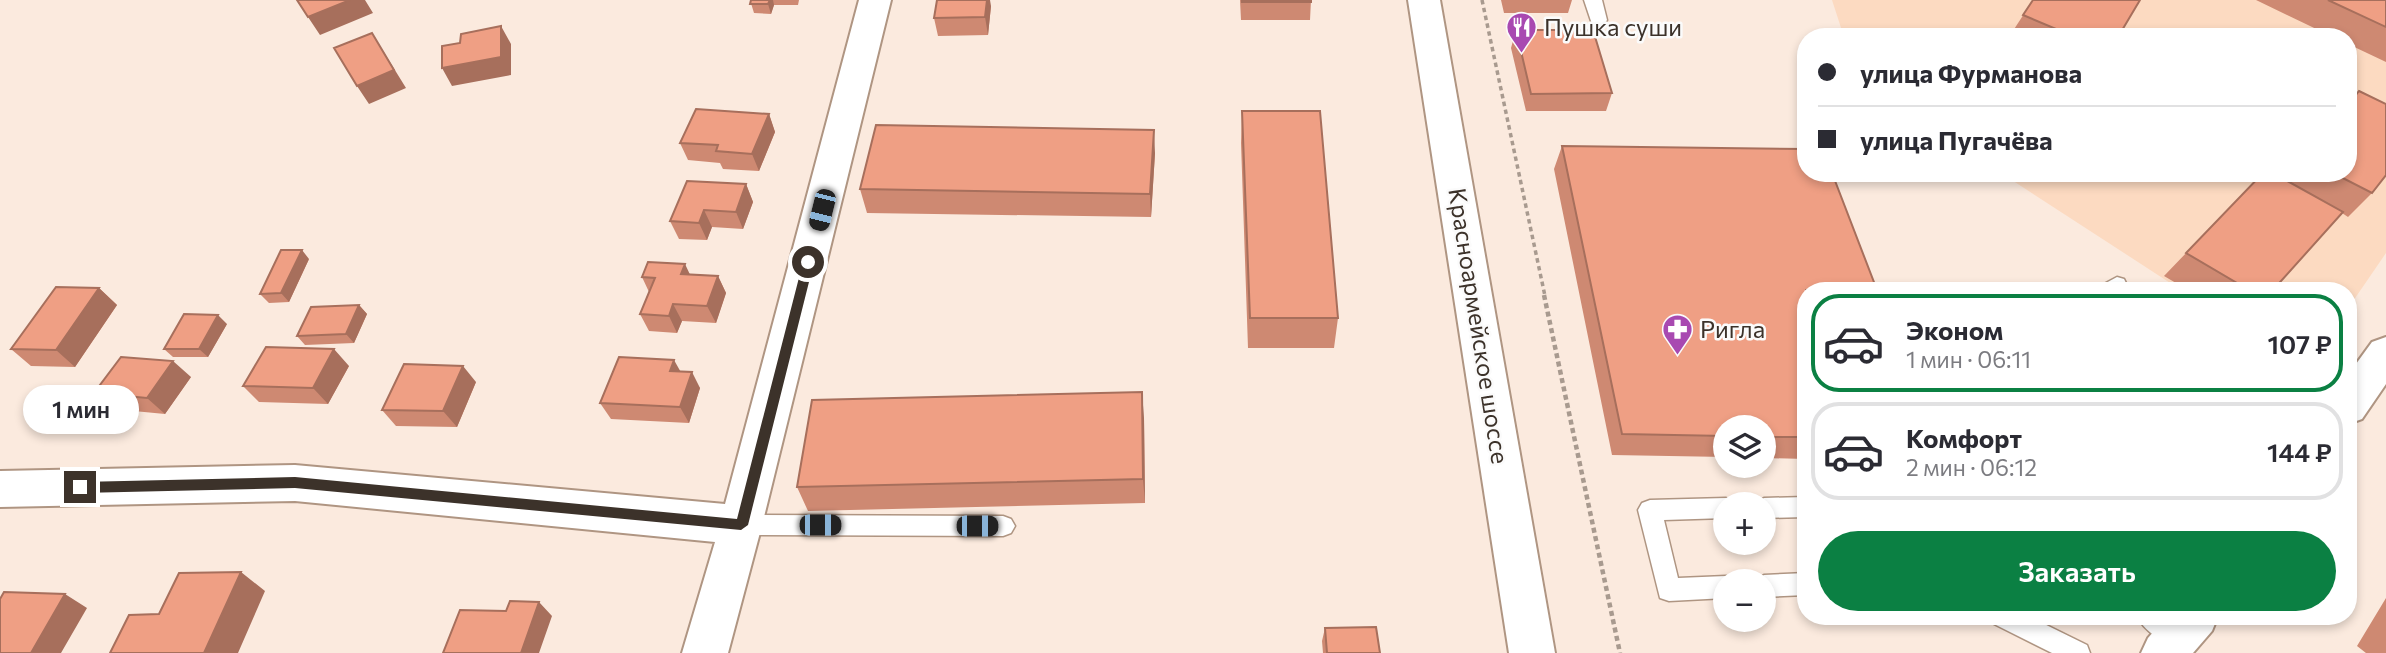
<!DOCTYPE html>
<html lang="ru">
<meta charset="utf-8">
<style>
:root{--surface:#fff;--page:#f7f7f7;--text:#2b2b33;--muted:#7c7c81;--line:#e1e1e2;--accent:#0b8043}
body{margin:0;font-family:Commissioner,sans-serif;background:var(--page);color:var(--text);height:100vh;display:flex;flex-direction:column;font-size:26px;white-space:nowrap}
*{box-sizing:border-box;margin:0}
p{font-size:23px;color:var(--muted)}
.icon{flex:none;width:38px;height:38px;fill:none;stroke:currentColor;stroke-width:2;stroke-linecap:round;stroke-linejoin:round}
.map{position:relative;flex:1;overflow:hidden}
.details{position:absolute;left:1797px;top:282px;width:560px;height:343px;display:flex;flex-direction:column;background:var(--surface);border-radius:28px;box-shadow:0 4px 10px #0003}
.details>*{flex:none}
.guide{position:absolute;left:1797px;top:28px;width:560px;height:154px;border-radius:28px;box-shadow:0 4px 10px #0003;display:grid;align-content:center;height:154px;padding:0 21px;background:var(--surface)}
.buttons{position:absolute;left:1713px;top:415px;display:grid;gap:14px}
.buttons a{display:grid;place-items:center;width:63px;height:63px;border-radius:50%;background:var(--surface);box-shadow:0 4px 10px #0003;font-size:35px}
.end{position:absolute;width:32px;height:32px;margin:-16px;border:9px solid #3c322a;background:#fff;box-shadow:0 0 0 4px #fff}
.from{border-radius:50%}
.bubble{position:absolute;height:49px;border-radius:24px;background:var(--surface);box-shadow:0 4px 10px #0003;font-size:23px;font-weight:600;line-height:49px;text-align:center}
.car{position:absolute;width:21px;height:42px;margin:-21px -10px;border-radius:9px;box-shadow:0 0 5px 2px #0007;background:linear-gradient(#222 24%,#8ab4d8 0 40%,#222 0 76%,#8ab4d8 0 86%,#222 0)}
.guide b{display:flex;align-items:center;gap:24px;height:66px;font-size:26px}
.guide b+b{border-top:2px solid var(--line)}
.guide i{width:18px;height:18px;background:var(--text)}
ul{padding:12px 0 0;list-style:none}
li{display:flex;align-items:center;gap:21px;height:98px;margin:0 14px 10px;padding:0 7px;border:4px solid var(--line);border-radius:28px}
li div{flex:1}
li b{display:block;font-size:26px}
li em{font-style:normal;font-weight:600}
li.active{border-color:var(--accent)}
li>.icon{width:63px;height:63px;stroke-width:1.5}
.primary-button{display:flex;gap:14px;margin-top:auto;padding:14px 21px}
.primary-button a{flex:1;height:80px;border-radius:42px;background:var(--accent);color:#fff;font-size:28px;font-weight:600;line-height:80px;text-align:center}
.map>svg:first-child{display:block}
</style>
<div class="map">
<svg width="2386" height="653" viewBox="0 0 2386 653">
<rect width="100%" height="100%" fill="#fbeade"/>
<path fill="#fcdac1" d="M1832,0h522l32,15v238l-37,54 -1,-17h-167l-180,-117h347v-136h-504z"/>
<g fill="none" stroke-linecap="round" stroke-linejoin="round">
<defs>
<path id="service" d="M1584,0h18l5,20 -3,4h-12z
M2117,277l7,2 3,6 -3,5h-23l3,-6z
M1806,497v20l-42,1v-14h-10l10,-6z
M1726,498l10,6h-10v14l-62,2 14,58 48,-2 9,3 -9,2v17l-57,3 -9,-3 -22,-88 4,-7 8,-3z
M741,515l262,1 8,3 4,7 -4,7 -8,3 -262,-1 -8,-3 -4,-7 4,-7z
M1806,573v22l-42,2v-16h-10l10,-6z
M1991,616h37l59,29 3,8h-38l-58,-29z
M2137,616c21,0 43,-2 53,21l-3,8 -9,4c-15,-6 -35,-19 -41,-33z"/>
<path id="minor" d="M859,0h32l-129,525 -34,128h-46l33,-111 -420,-41 -295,6v-36l295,-6 430,39z
M2386,337v47l-24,35 -14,5v-49l24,-33z
M2167,616h51l-6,15 -19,22h-52l7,-15z"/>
<path id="tertiary" d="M1408,0h32l115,653h-46z"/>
</defs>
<use href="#service" stroke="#af9582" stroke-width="3"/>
<use href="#minor" stroke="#af9582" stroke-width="4"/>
<use href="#tertiary" stroke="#af9582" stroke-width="4"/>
<path stroke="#a89a8f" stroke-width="3.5" stroke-dasharray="4.5 3.5" stroke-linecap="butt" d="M1482,0l63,296"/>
<path stroke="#a89a8f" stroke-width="4.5" stroke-dasharray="5 3.5" stroke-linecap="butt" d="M1544,295l76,358"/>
<use href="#service" fill="#fff" fill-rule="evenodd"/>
<use href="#minor" fill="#fff" fill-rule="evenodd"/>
<use href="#tertiary" fill="#fff" fill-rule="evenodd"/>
</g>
<path fill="#ce8972" d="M750,0h49l-1,5h-24l-3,9 -17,-1z
M1240,0h71l-1,20h-69z
M1501,0h71l-4,13h-64z
M2033,0l85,37h-109z
M2256,0h130v62l-38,-18v-7h-15z
M991,6l-3,29 -50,1 -4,-18z
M1516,30l96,63 -6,18h-80l-15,-63z
M2359,91l13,102 -24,24 -6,-4 -69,77h-85l-24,-14 99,-103 22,6 5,-6h58v-70z
M1242,111l96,207 -4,30h-86l-7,-205z
M769,114l6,18 -16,39 -36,-2 -3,-6 -32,-3 -8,-17z
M1562,146l244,144v169l-42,-1v-31h-38v30l-114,-2 -58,-286z
M1155,153l-4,64 -284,-4 -7,-24z
M746,184l7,18 -10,27 -31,-2 -5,13 -28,-1 -9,-18z
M309,259l-20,43 -20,1 -9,-9z
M690,274l28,2 8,17 -10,30 -34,-2 -5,12 -28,-2 -9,-17 9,-22 -7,-15z
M99,288l18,17 -42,62 -44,-1 -20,-17z
M359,305l8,9 -13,29 -49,2 -8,-9z
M227,324l-19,33h-35l-9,-8z
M349,366l-21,38 -69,-2 -16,-16z
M680,371l20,17 -11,35 -78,-4 -11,-16z
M191,377l-26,37 -52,-5 -19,-16z
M476,382l-19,45 -61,-1 -14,-16z
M1144,418l1,85 -337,8 -11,-24z
M2386,598v55h-20l-9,-7z
M1325,628l55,25h-57l-1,-12z"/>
<path fill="#a76f5c" d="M350,0h15l8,13 -53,22 -12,-18z
M770,0h3l1,5 -3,9 -3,-10z
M987,0h3l1,6 -3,29 -3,-18z
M501,26l10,18v31l-59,11 -10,-18z
M372,33l34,55 -37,16 -12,-18z
M769,114l6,18 -16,39 -7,-17z
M1154,130l1,23 -4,64 -1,-23z
M746,184l7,18 -10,27 -7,-17z
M704,210l8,17 -5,13 -8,-17z
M302,250l7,9 -20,43 -8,-9z
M685,264l8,17 -12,-7z
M718,276l8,17 -10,30 -9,-17z
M99,288l18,17 -42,62 -19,-17z
M673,304l9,17 -5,12 -8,-17z
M359,305l8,9 -13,29 -8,-9z
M218,315l9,9 -19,33 -9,-8z
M334,349l15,17 -21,38 -15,-16z
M674,360l9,16 -13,-5z
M173,361l18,16 -26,37 -18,-16z
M463,366l13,16 -19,45 -14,-16z
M692,372l8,16 -11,35 -9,-16z
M1142,392l2,26 1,85 -2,-24z
M241,572l24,19 -27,62h-34z
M65,594l22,14 -26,45h-30z
M539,602l13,14 -13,37h-18z"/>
<path fill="#ef9f84" stroke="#a76f5c" stroke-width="2" d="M297,0h53l-42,17z
M751,0h19l-2,4h-18z
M937,0h50l-2,17 -51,1z
M1242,0h69v2h-69z
M2033,0h107l-22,37h-43l-52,-22z
M2328,0h58v27z
M501,26v31l-59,11v-22l18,-3 1,-9z
M1516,30h77l19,63 -81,1z
M372,33l22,37 -37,16 -23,-38z
M2359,91l27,13v71l-14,18 -39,-20h15v-68z
M696,109l73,5 -17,40 -36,-3 2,-6 -38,-2z
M1242,111h78l18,207h-88z
M876,125l278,5 -4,64 -290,-5z
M1562,146l244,3v24h26l45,117h-71v147h-42v-10h-38v9l-104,-2z
M2263,173h10l70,39 -70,78h-24l-63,-37z
M687,181l59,3 -10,28 -32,-2 -5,13 -29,-2z
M281,250h21l-21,43 -21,1z
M648,262l37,2 -4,10 37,2 -11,30 -34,-2 -4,12 -29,-2 15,-36 -13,-1z
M56,287l43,1 -43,62 -45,-1z
M359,305l-13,29 -49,2 14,-29z
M184,314l34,1 -19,34h-35z
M266,347l68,2 -21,39 -70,-2z
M121,357l52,4 -26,37 -53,-5z
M619,357l55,3 -4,11 22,1 -12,35 -80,-4z
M404,364l59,2 -20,45 -61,-1z
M1142,392l1,87 -346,8 15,-87z
M241,572l-37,81h-94l19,-38 30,-1 20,-41z
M4,592l61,2 -34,59h-31v-54z
M510,601l29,1 -18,51h-78l17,-43 46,1z
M1376,627l4,26h-53l-2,-25z"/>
<path fill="#3c322a" d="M808,258l6,4 -66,263 -7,5 -446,-42 -215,5 -6,-6 6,-5 215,-5 442,42 66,-257z"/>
<defs>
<symbol id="restaurant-pin" viewBox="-11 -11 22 30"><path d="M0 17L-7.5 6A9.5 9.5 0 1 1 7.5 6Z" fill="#a849b1" stroke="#fbfbfb"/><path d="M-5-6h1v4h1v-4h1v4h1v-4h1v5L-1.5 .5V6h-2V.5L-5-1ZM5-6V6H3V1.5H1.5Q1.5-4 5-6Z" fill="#fff"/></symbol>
<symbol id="pharmacy-pin" viewBox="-11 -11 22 30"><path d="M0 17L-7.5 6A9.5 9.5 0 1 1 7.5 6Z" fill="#a849b1" stroke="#fbfbfb"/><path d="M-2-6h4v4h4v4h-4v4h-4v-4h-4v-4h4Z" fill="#fff"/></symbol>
</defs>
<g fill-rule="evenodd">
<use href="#restaurant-pin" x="1504" y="10" width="35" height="47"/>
<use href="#pharmacy-pin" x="1660" y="312" width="35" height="47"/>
</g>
<g text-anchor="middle" stroke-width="5" stroke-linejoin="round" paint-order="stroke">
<g font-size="24" fill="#3c322a" stroke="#fbfbfb" text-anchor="start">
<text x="1544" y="36">Пушка суши</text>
<text x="1700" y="338">Ригла</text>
</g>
<g font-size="24" fill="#3c322a" stroke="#fbfbfb">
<text transform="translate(1478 326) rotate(81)" y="8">Красноармейское шоссе</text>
</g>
</g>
</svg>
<div class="buttons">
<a><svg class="icon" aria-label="layers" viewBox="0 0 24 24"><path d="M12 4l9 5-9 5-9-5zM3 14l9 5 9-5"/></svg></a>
<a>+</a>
<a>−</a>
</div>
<i class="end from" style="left:808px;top:262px"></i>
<i class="end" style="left:80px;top:487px"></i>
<div class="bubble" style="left:23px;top:385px;width:116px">1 мин</div>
<i class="car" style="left:822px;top:210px;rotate:194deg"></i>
<i class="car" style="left:820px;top:525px;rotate:90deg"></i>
<i class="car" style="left:977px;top:526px;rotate:90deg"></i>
<div class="guide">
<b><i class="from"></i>улица Фурманова</b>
<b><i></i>улица Пугачёва</b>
</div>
<section class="details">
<ul>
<li class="active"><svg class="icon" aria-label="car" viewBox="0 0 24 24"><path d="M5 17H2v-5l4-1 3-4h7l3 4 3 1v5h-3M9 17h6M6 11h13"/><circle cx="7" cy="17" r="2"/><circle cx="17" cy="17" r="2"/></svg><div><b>Эконом</b><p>1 мин · 06:11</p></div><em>107 ₽</em></li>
<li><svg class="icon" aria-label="car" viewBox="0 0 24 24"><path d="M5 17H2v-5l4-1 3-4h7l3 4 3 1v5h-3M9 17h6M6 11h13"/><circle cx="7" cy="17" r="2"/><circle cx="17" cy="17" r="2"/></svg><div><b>Комфорт</b><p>2 мин · 06:12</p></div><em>144 ₽</em></li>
</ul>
<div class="primary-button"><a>Заказать</a></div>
</section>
</div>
